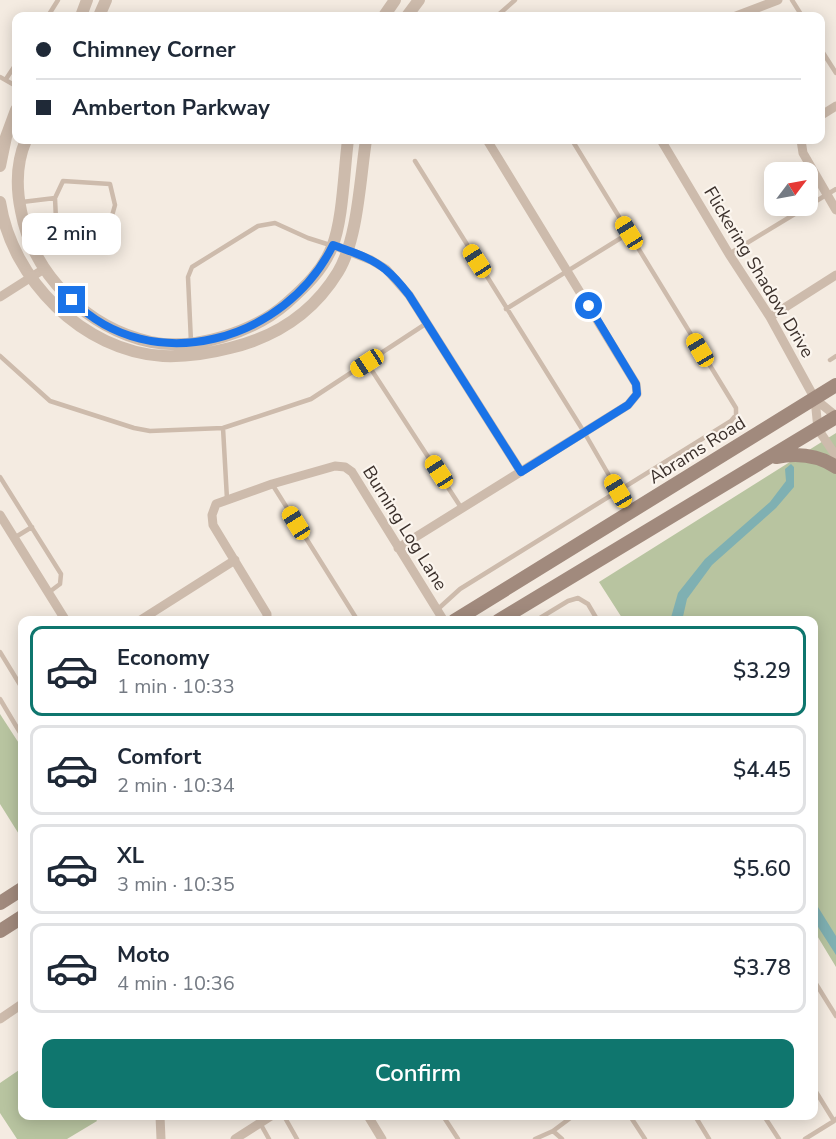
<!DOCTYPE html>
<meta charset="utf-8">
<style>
:root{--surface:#fff;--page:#f2f2f3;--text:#1f2937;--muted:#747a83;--line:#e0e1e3;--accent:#0f766e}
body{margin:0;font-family:"Nunito Sans",sans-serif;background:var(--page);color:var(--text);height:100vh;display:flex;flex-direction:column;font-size:22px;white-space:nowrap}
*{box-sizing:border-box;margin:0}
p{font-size:20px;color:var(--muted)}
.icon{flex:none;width:33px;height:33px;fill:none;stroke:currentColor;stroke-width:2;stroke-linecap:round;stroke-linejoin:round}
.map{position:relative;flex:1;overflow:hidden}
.drawer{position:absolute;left:18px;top:616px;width:800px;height:504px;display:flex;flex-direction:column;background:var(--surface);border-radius:12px;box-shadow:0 3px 15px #0003}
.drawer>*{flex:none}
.hud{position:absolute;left:12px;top:12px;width:813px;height:132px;border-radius:12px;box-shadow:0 3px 15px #0003;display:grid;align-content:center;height:132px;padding:0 24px;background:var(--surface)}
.needle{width:39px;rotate:58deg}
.tools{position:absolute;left:764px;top:162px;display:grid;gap:12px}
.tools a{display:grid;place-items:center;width:54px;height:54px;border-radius:12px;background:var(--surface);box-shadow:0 3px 15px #0003;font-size:30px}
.end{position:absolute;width:27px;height:27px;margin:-14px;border:8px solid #1a73e8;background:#fff;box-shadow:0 0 0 3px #fff}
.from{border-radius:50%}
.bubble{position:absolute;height:42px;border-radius:12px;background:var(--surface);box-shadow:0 3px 15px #0003;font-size:20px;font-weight:600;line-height:42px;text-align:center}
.car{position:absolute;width:18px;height:36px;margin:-18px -9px;border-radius:8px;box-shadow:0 0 4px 2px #0007;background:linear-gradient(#f5c518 24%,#345 0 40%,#f5c518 0 76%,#345 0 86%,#f5c518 0)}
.hud b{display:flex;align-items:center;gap:21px;height:57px;font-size:22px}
.hud b+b{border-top:2px solid var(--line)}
.hud i{width:15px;height:15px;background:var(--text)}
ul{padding:10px 0 0;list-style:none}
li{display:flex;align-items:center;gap:18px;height:90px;margin:0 12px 9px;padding:0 12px;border:3px solid var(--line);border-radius:12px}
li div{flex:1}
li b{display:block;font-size:22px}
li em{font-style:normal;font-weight:600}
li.selected{border-color:var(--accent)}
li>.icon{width:54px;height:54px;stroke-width:1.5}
.button{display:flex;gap:12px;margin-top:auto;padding:12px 24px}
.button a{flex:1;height:69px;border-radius:12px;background:var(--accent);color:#fff;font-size:24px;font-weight:600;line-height:69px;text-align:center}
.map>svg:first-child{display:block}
</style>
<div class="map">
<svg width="836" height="1139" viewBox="0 0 836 1139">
<rect width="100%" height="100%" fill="#f4ebe1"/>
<path fill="#b8c4a0" d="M836,433v534l-23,-38v-308h-189l-25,-39z
M0,714l22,34v91l-22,-35z
M22,1068v48h72l3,5 -30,18h-50l-17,-26v-30z"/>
<path fill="#7fb0b2" d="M791,464l3,3v20l-18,21 -64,57 -25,34 -5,22h-12l8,-28 27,-34 65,-57 16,-21 -1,-12z
M813,899l23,37v19l-23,-36z"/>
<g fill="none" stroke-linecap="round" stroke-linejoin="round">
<path stroke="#cdbbac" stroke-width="4.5" d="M792,0l10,16
M48,16l10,-16
M497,16l18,-16
M820,48l16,25
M0,77l16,9
M6,79l10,-15
M415,161l169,271 34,59
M22,202l33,-4 1,22 54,3 5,-18 -5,-21 -47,-3 -8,17
M729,254l107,-65
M506,309l123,-76
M191,342l-3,-65 4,-10 66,-41 17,-3 33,15 22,7
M0,356l50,45 84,27 16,3 73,-3 88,-29 116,-76
M830,360l6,-4
M367,363l95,146
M223,428l4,71
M0,477l61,97 -1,10 -12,9
M272,484l86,137
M14,538l18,-11
M438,609l22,-20 271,-168 5,-6v-7l-164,-268
M535,621l33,-20 10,-3 10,6 10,17
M0,652l22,36
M0,699l22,37
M813,979l23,37
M813,1087l21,34 2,-2
M284,1116l13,23
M443,1116l15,23
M630,1116l15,23
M695,1116l14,23
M764,1116l15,23
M260,1123l9,16
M553,1131l9,8
M535,1139l18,-8 20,-15
M805,1139l29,-18"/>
<path stroke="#cdbbac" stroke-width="9" d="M736,16l42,-16
M820,116l16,-10
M661,140l68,114 41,63 45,82 21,17
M801,140l2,13 33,57
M333,245l38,15 15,9 23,26 112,177
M0,297l44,-28
M770,317l66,-42
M815,399l3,30 18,27
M0,515l66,106
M398,548l230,-143 9,-11 -1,-10 -149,-244
M139,621l96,-61
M267,621v-7l-54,-89 -1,-10 4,-11 56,-20 63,-18 10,1 7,5 92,149
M0,1019l22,-15
M160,1116l1,23
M368,1116l14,23
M235,1139l36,-23"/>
<path stroke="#cdbbac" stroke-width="12" d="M81,16l6,-16
M99,16l7,-16
M384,16l11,-16
M407,16l12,-16
M26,140c-10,23 -10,47 -5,71 12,64 66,117 130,131 44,9 103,-10 136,-39 18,-16 36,-33 45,-56 11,-26 12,-78 16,-107
M0,166l6,-29 10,-27
M0,202c12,78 83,149 163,154 24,1 44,-2 67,-8 46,-11 83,-35 108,-76 20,-33 22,-94 28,-132"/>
<path stroke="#a18a7d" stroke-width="14" d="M776,457c21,-4 42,-2 60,10
M454,621l382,-236
M498,621l338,-204
M0,903l22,-14
M0,931l22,-14"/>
</g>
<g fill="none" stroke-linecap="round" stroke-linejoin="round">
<path stroke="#1a73e8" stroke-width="8" d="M72,300c80,80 214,41 261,-55 18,7 38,12 53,25 9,7 16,16 23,25l112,177 107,-67 9,-11 -1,-10 -47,-78"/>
</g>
<g text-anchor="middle" stroke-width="4.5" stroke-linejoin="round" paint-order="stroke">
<g font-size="18" fill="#3b302b" stroke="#fbf5ee">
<text transform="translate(759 272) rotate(59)" y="6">Flickering Shadow Drive</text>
<text transform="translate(697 450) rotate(-32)" y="6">Abrams Road</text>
<text transform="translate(405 528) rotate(58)" y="6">Burning Log Lane</text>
</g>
</g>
</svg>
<div class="tools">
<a><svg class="needle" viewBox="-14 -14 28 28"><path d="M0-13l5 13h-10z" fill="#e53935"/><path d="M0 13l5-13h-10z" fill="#747a83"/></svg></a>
</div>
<i class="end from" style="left:589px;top:306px"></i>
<i class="end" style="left:72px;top:300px"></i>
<div class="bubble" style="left:22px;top:213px;width:99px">2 min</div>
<i class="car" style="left:629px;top:233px;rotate:328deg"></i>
<i class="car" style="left:477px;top:261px;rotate:327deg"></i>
<i class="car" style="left:700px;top:350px;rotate:329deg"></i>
<i class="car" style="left:367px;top:363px;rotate:237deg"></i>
<i class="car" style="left:439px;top:472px;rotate:327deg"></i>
<i class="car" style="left:618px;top:491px;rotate:329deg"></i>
<i class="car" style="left:296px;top:523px;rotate:328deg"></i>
<div class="hud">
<b><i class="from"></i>Chimney Corner</b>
<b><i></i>Amberton Parkway</b>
</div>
<section class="drawer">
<ul>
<li class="selected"><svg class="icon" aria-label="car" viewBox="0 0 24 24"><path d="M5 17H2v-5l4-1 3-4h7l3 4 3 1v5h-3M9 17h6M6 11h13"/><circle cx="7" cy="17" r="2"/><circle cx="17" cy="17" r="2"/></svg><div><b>Economy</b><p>1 min · 10:33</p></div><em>$3.29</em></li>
<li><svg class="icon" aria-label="car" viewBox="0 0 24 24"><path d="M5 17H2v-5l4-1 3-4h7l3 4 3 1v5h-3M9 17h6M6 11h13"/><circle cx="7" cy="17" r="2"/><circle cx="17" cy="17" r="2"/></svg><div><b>Comfort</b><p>2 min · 10:34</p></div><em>$4.45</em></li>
<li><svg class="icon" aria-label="car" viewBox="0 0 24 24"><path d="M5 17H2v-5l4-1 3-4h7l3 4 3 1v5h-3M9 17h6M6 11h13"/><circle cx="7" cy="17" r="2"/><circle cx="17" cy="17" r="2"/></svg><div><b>XL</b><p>3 min · 10:35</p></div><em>$5.60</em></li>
<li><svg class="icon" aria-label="car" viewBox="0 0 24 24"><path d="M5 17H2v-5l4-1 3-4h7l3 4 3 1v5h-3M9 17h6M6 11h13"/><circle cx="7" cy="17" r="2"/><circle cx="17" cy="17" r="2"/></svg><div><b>Moto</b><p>4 min · 10:36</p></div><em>$3.78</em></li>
</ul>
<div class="button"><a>Confirm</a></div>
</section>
</div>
